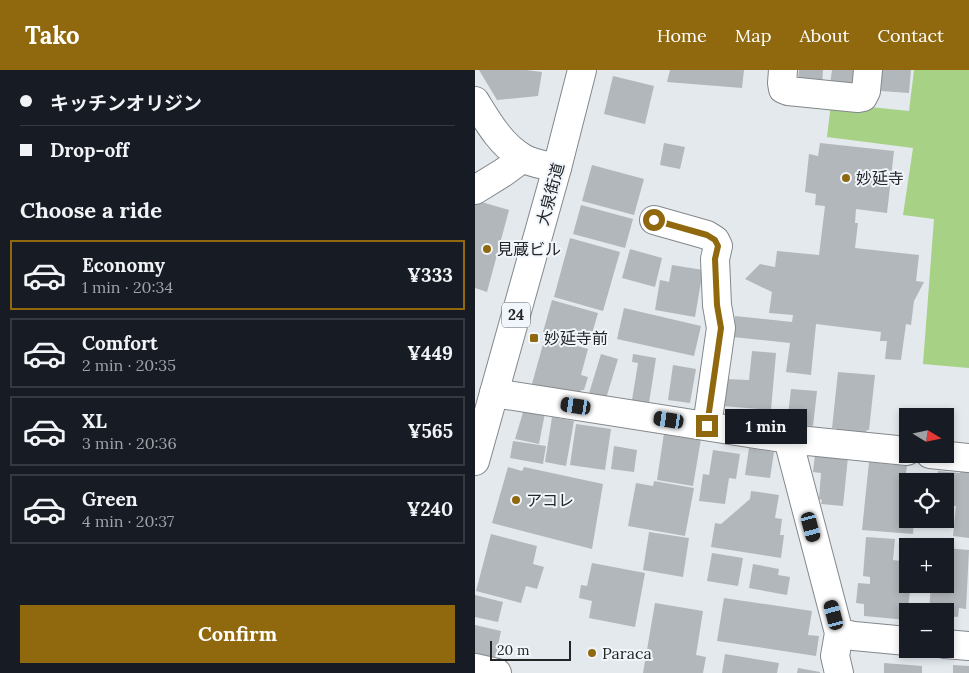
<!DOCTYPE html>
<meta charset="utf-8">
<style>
:root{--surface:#171b24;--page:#20242c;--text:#f1f3f6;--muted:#9ea1a6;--line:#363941;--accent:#90680e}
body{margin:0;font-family:Lora,"Noto Sans JP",serif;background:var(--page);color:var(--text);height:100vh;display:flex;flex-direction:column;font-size:19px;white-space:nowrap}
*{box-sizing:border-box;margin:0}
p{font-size:16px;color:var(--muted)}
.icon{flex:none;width:28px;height:28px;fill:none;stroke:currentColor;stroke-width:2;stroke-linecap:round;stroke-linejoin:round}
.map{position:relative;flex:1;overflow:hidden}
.side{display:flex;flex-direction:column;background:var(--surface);width:475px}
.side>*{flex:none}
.top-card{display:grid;align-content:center;height:110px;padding:0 20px;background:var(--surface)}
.needle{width:32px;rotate:100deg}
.controls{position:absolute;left:424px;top:338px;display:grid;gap:10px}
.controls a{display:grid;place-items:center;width:55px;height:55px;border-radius:0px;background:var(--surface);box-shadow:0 2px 8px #0003;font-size:25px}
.scale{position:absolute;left:15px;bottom:12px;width:81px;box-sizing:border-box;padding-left:5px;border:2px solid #232527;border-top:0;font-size:14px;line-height:18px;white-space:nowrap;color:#232527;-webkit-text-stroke:4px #f0f6fb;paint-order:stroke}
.end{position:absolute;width:22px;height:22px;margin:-11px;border:6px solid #90680e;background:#fff;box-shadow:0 0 0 2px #fff}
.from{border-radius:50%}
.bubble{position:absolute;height:35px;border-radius:0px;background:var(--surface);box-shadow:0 2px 8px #0003;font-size:16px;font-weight:700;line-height:35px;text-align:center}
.car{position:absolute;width:15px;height:30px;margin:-15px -8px;border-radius:6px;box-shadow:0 0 4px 1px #0007;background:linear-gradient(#222 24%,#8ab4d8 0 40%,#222 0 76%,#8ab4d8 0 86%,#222 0)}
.top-card b{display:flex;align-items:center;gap:18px;height:48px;font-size:19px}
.top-card b+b{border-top:1px solid var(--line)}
.top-card i{width:12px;height:12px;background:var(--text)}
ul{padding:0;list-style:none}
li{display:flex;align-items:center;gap:15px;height:70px;margin:0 10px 8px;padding:0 10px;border:2px solid var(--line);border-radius:0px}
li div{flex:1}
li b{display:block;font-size:19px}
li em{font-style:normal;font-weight:700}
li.active{border-color:var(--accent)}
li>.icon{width:45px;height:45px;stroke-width:1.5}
h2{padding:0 20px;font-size:22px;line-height:60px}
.button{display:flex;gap:10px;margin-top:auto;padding:10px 20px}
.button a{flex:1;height:58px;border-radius:0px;background:var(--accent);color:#fff;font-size:20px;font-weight:700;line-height:58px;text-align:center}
header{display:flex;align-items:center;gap:30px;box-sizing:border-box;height:70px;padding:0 25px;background:var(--accent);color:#fff}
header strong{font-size:24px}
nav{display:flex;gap:28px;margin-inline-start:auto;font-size:18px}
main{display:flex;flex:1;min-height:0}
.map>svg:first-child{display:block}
</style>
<header>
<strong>Tako</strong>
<nav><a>Home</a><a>Map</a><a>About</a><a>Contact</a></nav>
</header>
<main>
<section class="side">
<div class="top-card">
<b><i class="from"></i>キッチンオリジン</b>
<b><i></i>Drop-off</b>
</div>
<h2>Choose a ride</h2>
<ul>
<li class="active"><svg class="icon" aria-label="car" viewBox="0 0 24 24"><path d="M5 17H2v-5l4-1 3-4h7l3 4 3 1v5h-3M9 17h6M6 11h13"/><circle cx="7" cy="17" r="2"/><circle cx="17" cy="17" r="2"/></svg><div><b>Economy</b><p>1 min · 20:34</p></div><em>¥333</em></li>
<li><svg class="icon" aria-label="car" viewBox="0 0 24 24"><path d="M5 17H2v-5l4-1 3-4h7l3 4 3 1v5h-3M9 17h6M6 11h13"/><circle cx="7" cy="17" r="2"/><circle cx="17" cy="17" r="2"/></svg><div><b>Comfort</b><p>2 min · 20:35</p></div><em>¥449</em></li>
<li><svg class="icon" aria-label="car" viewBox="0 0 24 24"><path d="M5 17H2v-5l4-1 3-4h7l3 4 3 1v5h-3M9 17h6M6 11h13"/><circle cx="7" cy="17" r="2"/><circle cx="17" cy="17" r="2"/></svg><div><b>XL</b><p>3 min · 20:36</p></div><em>¥565</em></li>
<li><svg class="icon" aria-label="car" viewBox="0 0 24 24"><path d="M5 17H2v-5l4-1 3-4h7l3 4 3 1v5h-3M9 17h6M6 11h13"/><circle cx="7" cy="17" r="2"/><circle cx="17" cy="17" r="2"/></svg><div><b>Green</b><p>4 min · 20:37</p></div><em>¥240</em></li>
</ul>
<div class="button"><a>Confirm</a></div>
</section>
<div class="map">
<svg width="494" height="603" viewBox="0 0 494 603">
<rect width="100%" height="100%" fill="#e3e9ed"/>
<path fill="#a7d185" d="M439,0h55v298l-46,-4 11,-145 -31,-4 10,-67 -86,-11 4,-34 78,8z"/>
<path fill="#b2b7bb" d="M4,0h47l16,2 -4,24 -41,4z
M195,0h74l-2,18 -75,-6z
M324,0h24l-1,16 -24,-7z
M357,0h29l-1,17 -30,-3z
M407,0h29l-2,23 -28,-2z
M138,6l41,10 -9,38 -41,-10z
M189,73l21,4 -5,22 -20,-4z
M345,73l74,8 -7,62 -31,-4 -1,14h3l-3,25 64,7 -3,26 8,1 -10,19 -3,24 -5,-1 -5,36 -16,-1 2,-18h-7l1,-9 -65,-8 -5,51 -25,-3 4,-29 -57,-6 2,-21 57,6 1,-7 -24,-2 3,-21 -27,-13 15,-15 15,3 2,-16 42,4 6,-49 -10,-1 1,-11 -11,-2 4,-38 9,2z
M117,95l52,14 -10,36 -52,-14z
M3,131l31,9 -22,82 -12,-4v-85z
M106,135l52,14 -8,29 -52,-14z
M95,168l50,14 -17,59 -49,-14z
M155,179l32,9 -7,29 -33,-9z
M197,195l31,5 -8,47 -40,-7 5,-30 9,2z
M77,230l46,13 -9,31 -46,-12z
M149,238l77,18 -7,30 -77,-17z
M70,267l43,12 -7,26 7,2 -4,13h-3l-2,10 -49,-9z
M277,281l24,2 -5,57 -47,-4 2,-27 23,1z
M126,284l17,5 -14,46 -17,-5z
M158,284l23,4 -7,45 -17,-3 6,-37 -6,-1z
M198,295l23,4 -6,34 -22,-3z
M363,302l37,3 -6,55h-2l-4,7 -26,-3 -1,-6h-4z
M316,319l26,2 -4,35 -26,-2z
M49,339l21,4 -6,31 -24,-5z
M77,347l22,4 -8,45 -21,-4z
M101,354l35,5 -6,41 -35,-5z
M189,363l37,6 -8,47 -36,-6z
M38,371l33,5 -3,18 -33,-6z
M139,376l23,4 -3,22 -23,-3z
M274,378l25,4 -4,26 -25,-3z
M238,380l27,4 -4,25 -7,-1 -4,26 -26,-3 4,-27 6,1z
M340,384l33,3 -5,49 -22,-2 1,-4 -3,-1 2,-26 -8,-1z
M394,392l38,4 -1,7h4v8h-3v38h7l-1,15 -51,-4z
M33,397l14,4 2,-4 79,17 -11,65 -100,-26z
M486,398l8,1v69l-16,-2 3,-30 -11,-1v-24h-8l1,-10 22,2z
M179,411l40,7 -9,48 -57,-10 8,-43 17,3z
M276,421l28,4 -4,23 7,1 -2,16h4l-3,23 -70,-11 4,-24 6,1 29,-25z
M174,462l40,6 -6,39 -40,-7z
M16,464l46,12 -4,18 11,3 -7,22 -11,-3 -5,17 -45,-12z
M391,467l29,2 -2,21 8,1 -2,28 11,1 -3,30 -43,-4v-12l-8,-1 2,-20 12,1v-7l-7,-1z
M470,478l24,2 -3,59 -7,-1 -1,9 -13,-1v-5h-16l2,-27h14z
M237,483l31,5 -5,28 -31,-5z
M117,493l53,10 -10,54 -46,-9 3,-17 -13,-3 2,-13 6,1z
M278,494l26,5 -1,6 12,2 -3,18 -38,-7z
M0,525l28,7 -5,20 -23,-5z
M249,528l88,13 -4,24 11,1 -3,20 -99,-15z
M180,533l48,8 -7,44 10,2 -3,16h-60z
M0,555l26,6 -6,28 -20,-5z
M250,584l54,9 -2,10h-55z
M409,593l38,3v7h-38z
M478,595l16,1v7h-16z
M323,598l22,4v1h-23z"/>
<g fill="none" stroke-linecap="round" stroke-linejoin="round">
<defs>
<path id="minor" d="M308,0l-1,13 1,6 5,2 70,7 5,-1 3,-6 2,-21
M0,31c13,21 26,44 48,57 10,6 23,7 34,10
M0,120l29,-18 19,-14
M179,150l53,15 8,5 3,6 -3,13 2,46 4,23 -14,98
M19,323l294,46 119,12
M313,369l51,194 15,3 53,5
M455,384l39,4
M364,563l-4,23 4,17
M470,574l24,2
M0,598l22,5"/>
<path id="major" d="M0,391l82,-293 25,-98"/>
</defs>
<use href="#minor" stroke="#83888c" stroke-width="30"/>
<use href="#major" stroke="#83888c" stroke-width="30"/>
<use href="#minor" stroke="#fff" stroke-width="28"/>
<use href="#major" stroke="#fff" stroke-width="28"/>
</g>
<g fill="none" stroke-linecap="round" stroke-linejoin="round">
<path stroke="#90680e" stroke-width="6" d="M179,150l53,15 8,5 3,6 -3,13 2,46 4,23 -14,98"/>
</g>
<g fill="#90680e" stroke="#f0f6fb" stroke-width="2">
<circle cx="371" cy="108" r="5"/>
<circle cx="12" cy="179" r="5"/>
<rect x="54" y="263" width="10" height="10" rx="2.5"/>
<circle cx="41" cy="430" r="5"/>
<circle cx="117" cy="583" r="5"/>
</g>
<g text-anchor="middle" stroke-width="4" stroke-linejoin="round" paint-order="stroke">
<rect fill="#f0f6fb" stroke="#606467" stroke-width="1" x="27" y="232.5" width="28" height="25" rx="4"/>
<g font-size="15" font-weight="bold" fill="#232527">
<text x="41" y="250">24</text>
</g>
<g font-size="16" fill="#232527" stroke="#f0f6fb" text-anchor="start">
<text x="381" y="114">妙延寺</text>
<text x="22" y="185">見蔵ビル</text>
<text x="69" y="274">妙延寺前</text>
<text x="51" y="436">アコレ</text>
<text x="127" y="589">Paraca</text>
</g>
<g font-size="16" fill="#232527" stroke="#f0f6fb">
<text transform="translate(75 124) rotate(-75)" y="6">大泉街道</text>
</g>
</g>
</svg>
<div class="controls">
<a><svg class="needle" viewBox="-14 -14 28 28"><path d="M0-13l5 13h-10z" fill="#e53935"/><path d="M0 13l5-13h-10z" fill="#9ea1a6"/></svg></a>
<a><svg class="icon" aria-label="locate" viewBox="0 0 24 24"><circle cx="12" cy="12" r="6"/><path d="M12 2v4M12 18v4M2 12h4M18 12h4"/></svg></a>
<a>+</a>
<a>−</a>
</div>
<div class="scale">20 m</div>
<i class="end from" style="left:179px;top:150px"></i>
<i class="end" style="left:232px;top:356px"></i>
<div class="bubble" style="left:250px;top:339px;width:82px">1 min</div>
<i class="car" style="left:101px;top:336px;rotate:279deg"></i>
<i class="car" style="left:194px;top:350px;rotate:279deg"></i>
<i class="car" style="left:336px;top:457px;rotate:165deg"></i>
<i class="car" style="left:359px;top:545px;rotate:345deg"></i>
</div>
</main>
